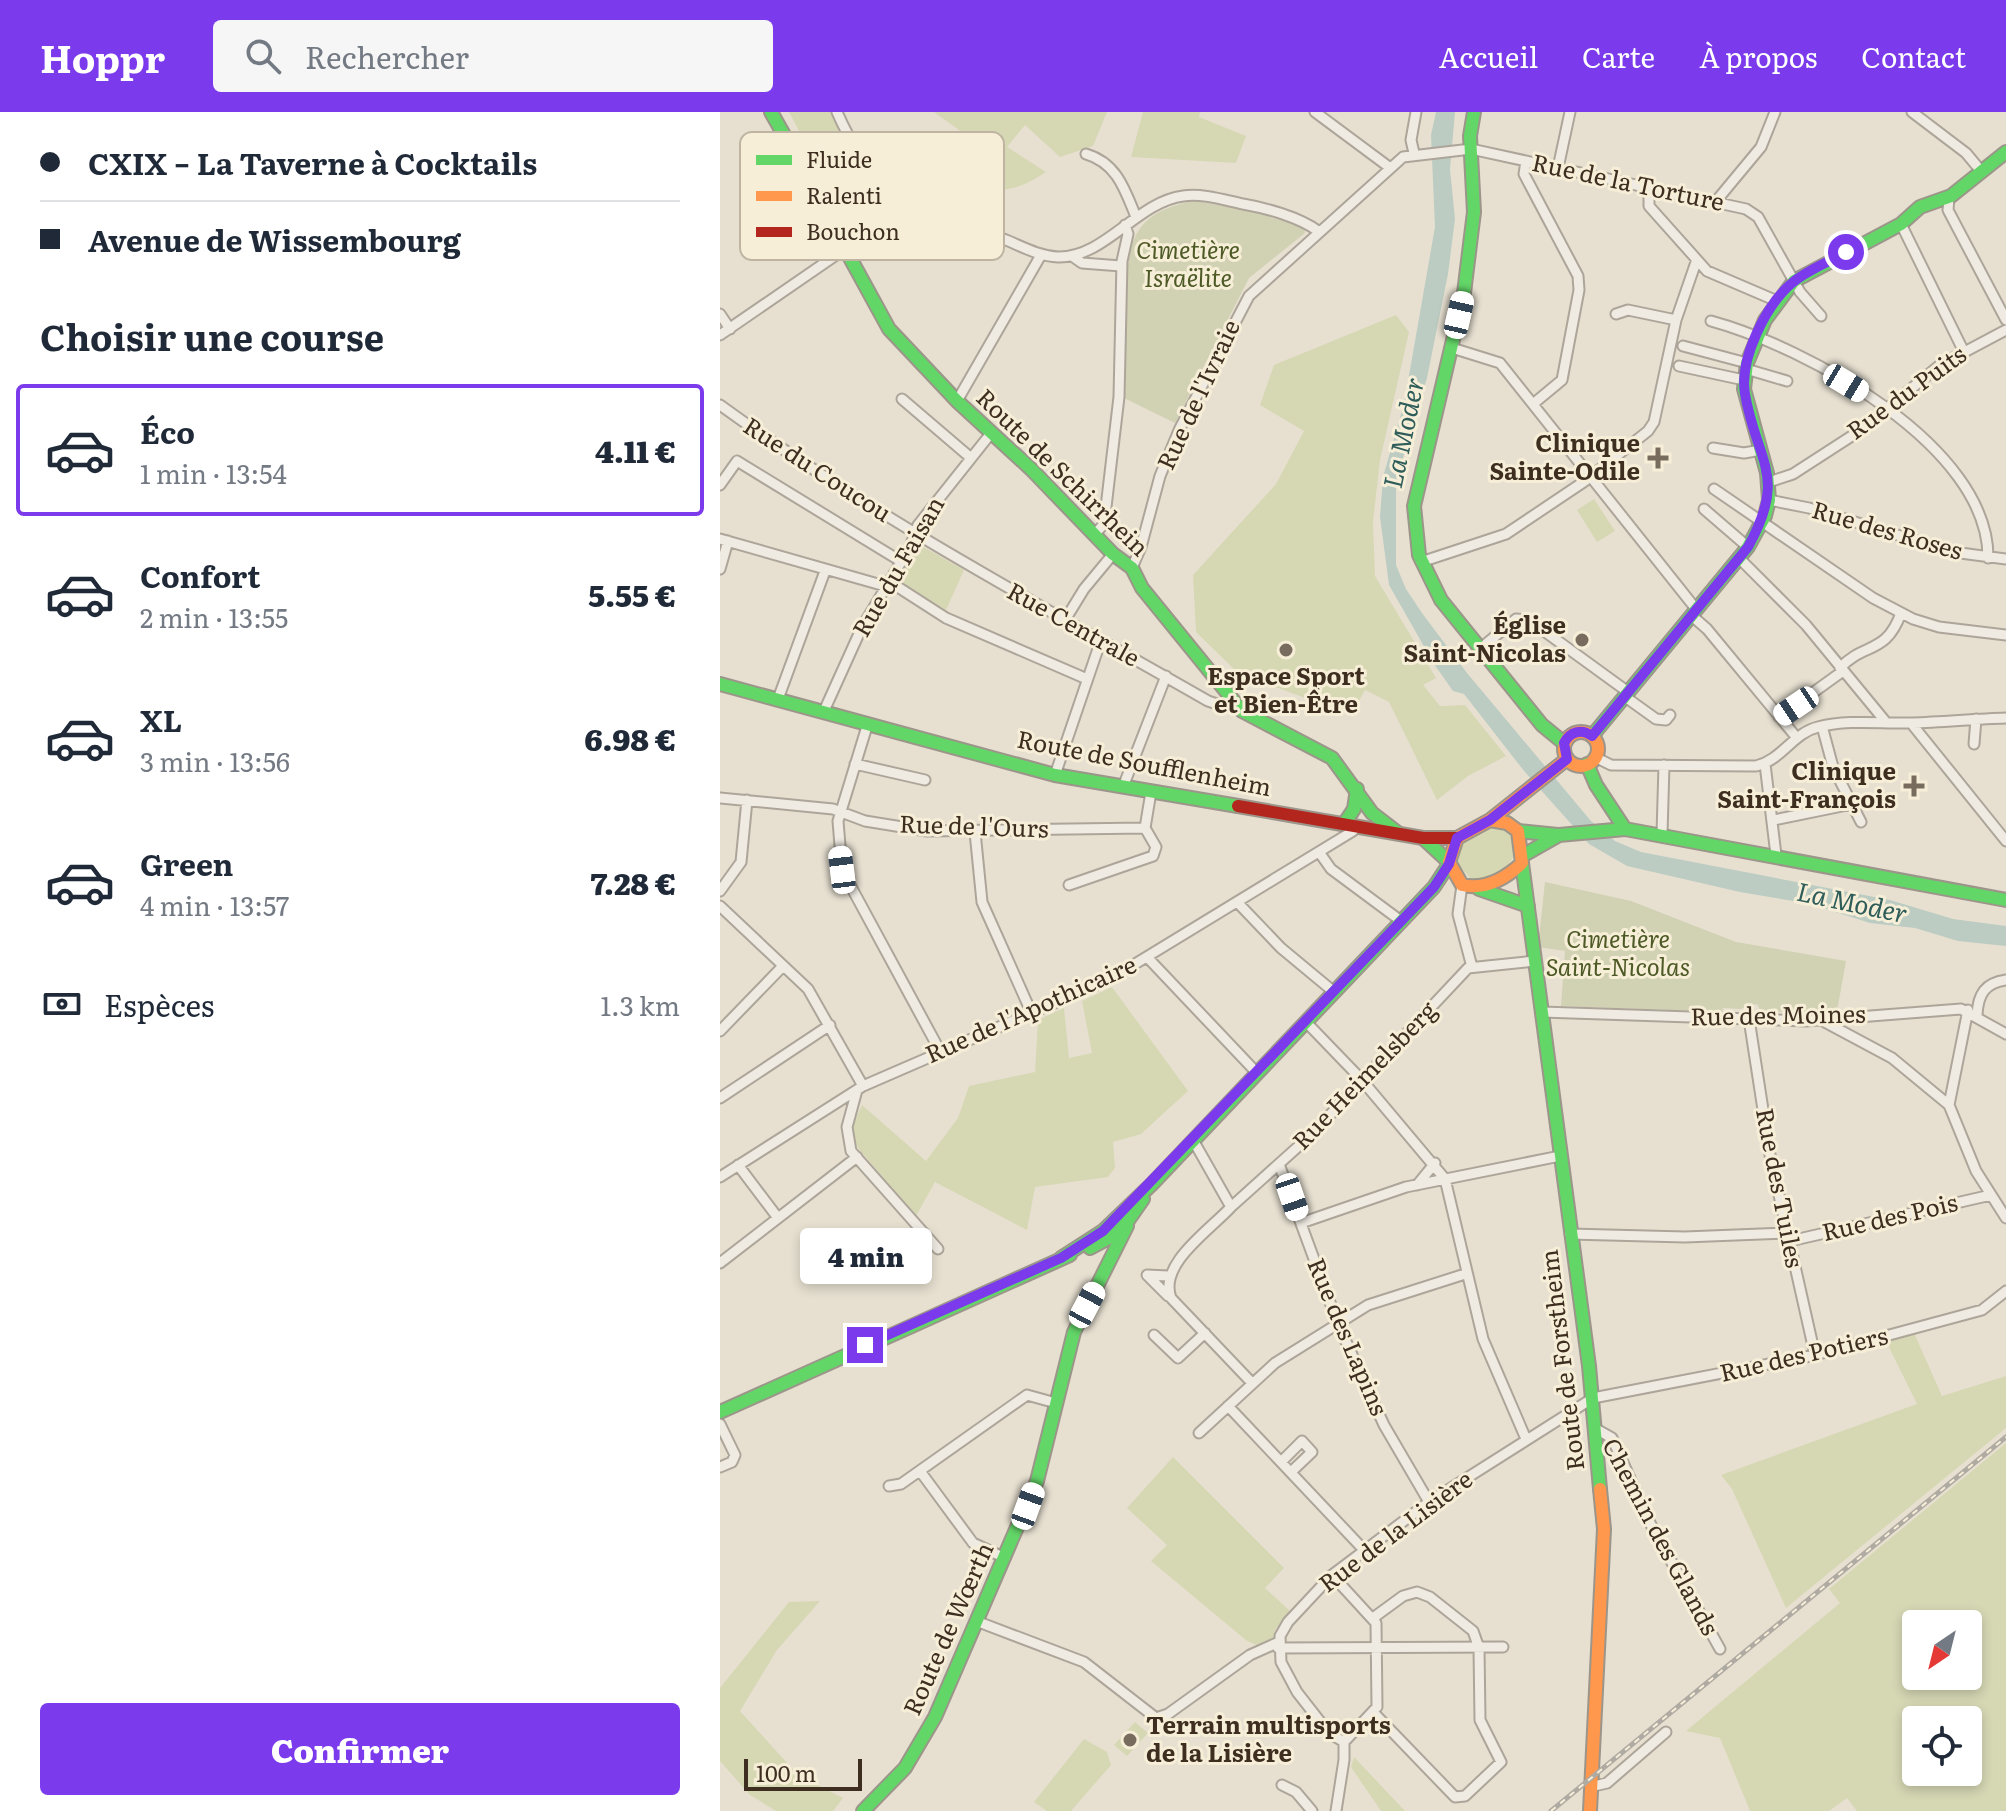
<!DOCTYPE html>
<html lang="fr">
<meta charset="utf-8">
<style>
:root{--surface:#fff;--page:#f6f6f7;--text:#1f2937;--muted:#747a83;--line:#e0e1e3;--accent:#7c3aed}
body{margin:0;font-family:Literata,serif;background:var(--page);color:var(--text);height:100vh;display:flex;flex-direction:column;font-size:30px;white-space:nowrap}
*{box-sizing:border-box;margin:0}
p{font-size:26px;color:var(--muted)}
.icon{flex:none;width:44px;height:44px;fill:none;stroke:currentColor;stroke-width:2;stroke-linecap:round;stroke-linejoin:round}
.map{position:relative;flex:1;overflow:hidden}
.side{display:flex;flex-direction:column;background:var(--surface);width:720px}
.side>*{flex:none}
.guide{display:grid;align-content:center;height:176px;padding:0 40px;background:var(--surface)}
.needle{width:52px;rotate:215deg}
.tools{position:absolute;left:1182px;top:1498px;display:grid;gap:16px}
.tools a{display:grid;place-items:center;width:80px;height:80px;border-radius:8px;background:var(--surface);box-shadow:0 4px 12px #0003;font-size:40px}
.scale{position:absolute;left:24px;bottom:20px;width:118px;box-sizing:border-box;padding-left:8px;border:4px solid #3d2e20;border-top:0;font-size:22px;line-height:28px;white-space:nowrap;color:#3d2e20;-webkit-text-stroke:6px #f7eed8;paint-order:stroke}
.end{position:absolute;width:36px;height:36px;margin:-18px;border:10px solid #7c3aed;background:#fff;box-shadow:0 0 0 4px #fff}
.from{border-radius:50%}
.bubble{position:absolute;height:56px;border-radius:8px;background:var(--surface);box-shadow:0 4px 12px #0003;font-size:26px;font-weight:800;line-height:56px;text-align:center}
.car{position:absolute;width:24px;height:48px;margin:-24px -12px;border-radius:10px;box-shadow:0 0 6px 2px #0007;background:linear-gradient(#fff 24%,#345 0 40%,#fff 0 76%,#345 0 86%,#fff 0)}
.guide b{display:flex;align-items:center;gap:28px;height:76px;font-size:30px}
.guide b+b{border-top:2px solid var(--line)}
.guide i{width:20px;height:20px;background:var(--text)}
ul{padding:0;list-style:none}
li{display:flex;align-items:center;gap:24px;height:132px;margin:0 16px 12px;padding:0 24px;border:4px solid transparent;border-radius:8px}
li div{flex:1}
li b{display:block;font-size:30px}
li em{font-style:normal;font-weight:800}
li.current{border-color:var(--accent)}
li>.icon{width:72px;height:72px;stroke-width:1.5}
h2{padding:0 40px;font-size:36px;line-height:96px}
.pay{display:flex;align-items:center;gap:20px;height:88px;padding:0 40px;font-size:30px}
.pay p{margin-inline-start:auto}
.cta{display:flex;gap:16px;margin-top:auto;padding:16px 40px}
.cta a{flex:1;height:92px;border-radius:8px;background:var(--accent);color:#fff;font-size:32px;font-weight:800;line-height:92px;text-align:center}
header{display:flex;align-items:center;gap:48px;box-sizing:border-box;height:112px;padding:0 40px;background:var(--accent);color:#fff}
header strong{font-size:38px}
nav{display:flex;gap:44px;margin-inline-start:auto;font-size:28px}
.search{width:560px;height:72px;background:var(--page);display:flex;align-items:center;gap:20px;box-sizing:border-box;padding:0 28px;border-radius:8px;color:var(--muted);font-size:30px}
main{display:flex;flex:1;min-height:0}
.map>svg:first-child{display:block}
</style>
<header>
<strong>Hoppr</strong>
<div class="search"><svg class="icon" aria-label="search" viewBox="0 0 24 24"><circle cx="10" cy="10" r="6"/><path d="M15 15l6 6"/></svg>Rechercher</div>
<nav><a>Accueil</a><a>Carte</a><a>À propos</a><a>Contact</a></nav>
</header>
<main>
<section class="side">
<div class="guide">
<b><i class="from"></i>CXIX − La Taverne à Cocktails</b>
<b><i></i>Avenue de Wissembourg</b>
</div>
<h2>Choisir une course</h2>
<ul>
<li class="current"><svg class="icon" aria-label="car" viewBox="0 0 24 24"><path d="M5 17H2v-5l4-1 3-4h7l3 4 3 1v5h-3M9 17h6M6 11h13"/><circle cx="7" cy="17" r="2"/><circle cx="17" cy="17" r="2"/></svg><div><b>Éco</b><p>1 min · 13:54</p></div><em>4.11 €</em></li>
<li><svg class="icon" aria-label="car" viewBox="0 0 24 24"><path d="M5 17H2v-5l4-1 3-4h7l3 4 3 1v5h-3M9 17h6M6 11h13"/><circle cx="7" cy="17" r="2"/><circle cx="17" cy="17" r="2"/></svg><div><b>Confort</b><p>2 min · 13:55</p></div><em>5.55 €</em></li>
<li><svg class="icon" aria-label="car" viewBox="0 0 24 24"><path d="M5 17H2v-5l4-1 3-4h7l3 4 3 1v5h-3M9 17h6M6 11h13"/><circle cx="7" cy="17" r="2"/><circle cx="17" cy="17" r="2"/></svg><div><b>XL</b><p>3 min · 13:56</p></div><em>6.98 €</em></li>
<li><svg class="icon" aria-label="car" viewBox="0 0 24 24"><path d="M5 17H2v-5l4-1 3-4h7l3 4 3 1v5h-3M9 17h6M6 11h13"/><circle cx="7" cy="17" r="2"/><circle cx="17" cy="17" r="2"/></svg><div><b>Green</b><p>4 min · 13:57</p></div><em>7.28 €</em></li>
</ul>
<div class="pay"><svg class="icon" aria-label="cash" viewBox="0 0 24 24"><path d="M3 7h18v10H3z"/><circle cx="12" cy="12" r="2"/></svg>Espèces<p>1.3 km</p></div>
<div class="cta"><a>Confirmer</a></div>
</section>
<div class="map">
<svg width="1286" height="1699" viewBox="0 0 1286 1699">
<rect width="100%" height="100%" fill="#e7e0d1"/>
<path fill="#d6d7b3" fill-rule="evenodd" d="M69,0h46l39,65 35,28 -20,1 -42,15z
M214,0h173l-14,34 -33,11 -35,-32 -18,22 39,25c-49,33 -68,14 -117,-5l34,-34z
M423,0h57l-1,5 47,19 -10,27 -105,-6z
M676,203l13,17 -29,128 -7,62 2,54 61,102 -13,7 17,21 25,-1 41,51 -38,20 -31,24 -48,-98 -24,-12 -14,25 -113,-42 -42,-41 -3,-57 83,-91 28,-53 -44,-26 14,-40z
M874,387l21,32 -18,11 -20,-32z
M200,433l44,25 -18,40 -49,-30z
M771,716c43,1 25,53 -19,52l-15,-17 4,-20z
M392,875l76,104 -47,43 -28,8 2,26 -7,9 -73,10 -8,43 -92,-48 -19,34 -58,-68 -7,-19 11,-24 64,56 32,-43 11,-32 66,-14 3,-52 26,-12 5,50 23,-5 -10,-52z
M1194,1221l28,63 64,-20v52l-220,180 -54,-119 -11,-14 196,-71 -31,-63z
M1286,1331v368h-149l-10,-13 -18,13h-79l-30,-73 -34,-7 154,-128 -11,-14zM1196,1512h52v52h-52zM1196,1608h52v52h-52z
M453,1345l111,111 -19,20 25,23 -15,19 -2,22 -26,-11 -96,-80 16,-16 -40,-37z
M100,1489l-43,49 -37,61 58,64 45,23 -10,13h-57l-26,-16 -30,-34v-73l69,-86z
M415,1610l13,11 -21,23 -13,-11z
M364,1627l23,13 4,13 -40,46h-24l-13,-9z
M634,1645l51,54h-24l-30,-44z"/>
<path fill="#d1d1b3" d="M474,89l54,9 56,18 1,5 -56,45 -74,145 -51,-25c0,-29 1,-58 2,-87 1,-59 -1,-98 68,-110z
M825,770l86,19 105,41 110,19 -9,50 -76,1 -4,-8 -17,5 -17,-1 -1,4 -161,-6 4,-55 -27,-4z"/>
<path fill="#bcccc2" d="M716,0h19l-5,57 5,50 -7,55 -21,104 -31,103v84l10,24 16,24 45,60 124,148 24,20 26,11 249,48 63,19 53,7v20l-48,-5 -43,-13 -45,-5 -59,-19 -71,-12 -113,-26 -38,-22 -65,-73 -60,-77 -11,-3 -19,-27 -45,-79 -9,-68 3,-40 21,-73 31,-177 -4,-92z"/>
<g fill="none" stroke-linecap="round" stroke-linejoin="round">
<defs>
<path id="street" d="M117,0c10,23 24,48 42,65 12,11 31,18 38,33
M595,0l74,55
M1192,0l54,41 15,18
M694,41l-3,-13 5,-28
M366,42c31,9 39,36 50,63
M806,49l-2,13 54,102 1,14 -17,90 -29,24
M838,56l12,-56
M929,76v18l58,65 70,30
M1229,86l-1,12 58,110
M997,88l44,-53 14,-35
M1181,112l62,126
M117,122c74,-34 96,-23 169,6 17,7 33,16 52,17 47,1 79,-55 125,-61 19,-3 41,4 60,8 23,4 56,13 75,27
M352,144l10,7 39,3
M0,202l10,15
M896,202l12,-4 48,10
M991,209c95,26 278,125 277,237
M0,223l125,-86
M963,234l64,17
M732,236l48,15 196,246
M959,254l65,14
M1026,257l41,12
M182,287l69,59
M237,289l84,-146
M0,293c154,112 322,201 488,296l9,3 18,-1
M993,336l31,5 17,-3
M1049,370l24,-8 68,-44 79,-65 66,-35
M0,373l17,-24 165,101
M994,377l159,109 40,21 26,8 67,8
M1049,388l40,8 144,44 53,7
M984,397l44,38
M374,423l10,-11 15,-127 3,-136 6,-27 -3,-9
M0,427l165,47
M1019,446l67,67 79,96
M701,450l85,-28 79,-53 63,-50 6,-9 22,-102 20,-58
M412,456l9,-21 19,-71 20,-48 69,-132 154,-139 68,-8 275,60 12,8 42,75 21,24
M0,457l8,-28
M170,470l56,36 141,61
M971,503l16,14 90,109
M345,508l19,-31 29,-35
M761,536l35,-29 13,1 99,72
M1120,556c24,-26 46,-13 61,-55
M904,584l32,23 10,1 4,-5
M58,587l47,-128
M104,599l38,-84 48,-80 8,-22 74,-93
M1059,605l64,-46
M148,611l-30,98 4,49 98,181
M1191,611l95,118
M1102,614l11,41 28,55
M1254,632l2,-25
M875,645l16,8 145,1c26,-6 37,-33 62,-39 32,-8 63,-3 94,-4 31,-1 63,-4 94,-5
M135,652l70,16
M1045,652l11,91
M335,663l46,-135
M403,675l43,-111
M0,686l113,11 32,12 62,10 218,-3 6,-36
M1054,708l78,-16
M255,720l7,70 50,112
M942,722l2,-69
M599,740l12,17 70,52
M349,773l84,-29 3,-9 -11,-19
M742,773l-4,29 14,53
M0,779l21,-29 6,-62
M518,791l43,45 53,44
M0,794l88,83 55,97
M427,845l110,116
M1248,898l-19,95 27,66 30,47
M822,900l264,9 155,-12 45,25
M1257,903c1,-21 8,-32 29,-35
M1029,907l21,136 45,200
M1101,908l71,38 57,47
M586,910l55,57 84,100 38,160 43,100
M0,919l63,-65
M137,978l-10,37 4,24 87,98
M0,986l110,-73
M473,1028l38,67 80,-72 157,-167 67,-7
M559,1052l59,160 46,101 45,77
M18,1053l40,53
M0,1065l143,-91 249,-108 241,-147 2,-5
M697,1073l18,-22
M511,1095c-21,23 -73,57 -60,91l81,85
M581,1111l105,-36 154,-31
M850,1122l115,3 103,-4
M1070,1129l201,-46
M0,1151l137,-106
M448,1164l-21,-1 21,21
M434,1223l24,23 27,-25
M508,1294l136,144
M0,1312l15,31 -3,7 -12,5
M876,1317l16,9 38,85 70,126
M479,1321l76,-70 93,-58 97,-31
M561,1350l21,-21 10,11 -21,20
M200,1359l53,72 32,15
M169,1374l12,-2 126,-89 29,8
M612,1463l44,48 1,84 -33,35v18l-8,51
M653,1506l30,-22 14,-4 13,5 43,34 6,17 1,72 21,42 -36,34 -10,1 -81,-84
M256,1509l108,41 72,56 12,-4 82,-59 29,-13
M558,1536l225,-1
M624,1630l-15,-9 -32,-41 -16,-30 -1,-26 8,-14 44,-47 97,-73 164,-104 222,-43 167,-45 24,-19
M562,1673l14,7 16,19
M874,1674l13,-3 59,-51"/>
<path id="fast" d="M51,0l47,83
M754,0l-4,24 4,76 -10,81 -50,213 5,49 22,45 101,125 22,18
M92,76l9,25 16,21 52,95 68,72 74,68 82,85 19,14 10,20 100,123 90,47 40,55 26,20
M0,572l335,91 183,31
M872,624l156,-189 17,-31 4,-16 -2,-27 -23,-84 3,-26 18,-43 29,-39 107,-57 19,-17 31,-11 55,-44
M867,652l9,21 29,44
M624,712l10,-15 3,-20
M798,719l40,4
M703,726l26,24
M802,744l37,-21 66,-6 381,71
M802,751l67,503 11,123
M759,777l49,17
M370,1136l30,-16 23,-33
M341,1146l42,-27 49,-47 282,-297 15,-23
M0,1300l350,-157
M143,1699l42,-43 30,-51 102,-236 37,-149 53,-106"/>
<path id="slow" d="M844 637a17 17 0 1 1 34 0a17 17 0 1 1-34 0Z
M770,708l17,3 11,8 4,32c-17,16 -37,27 -60,22l-13,-23 8,-24 33,-18 77,-61
M870,1699l14,-282 -4,-40"/>
<path id="jam" d="M518,694l185,32h34"/>
</defs>
<use href="#street" stroke="#ada599" stroke-width="13"/>
<use href="#fast" stroke="#9c958a" stroke-width="16"/>
<use href="#slow" stroke="#9c958a" stroke-width="16"/>
<use href="#jam" stroke="#9c958a" stroke-width="16"/>
<use href="#street" stroke="#efebe3" stroke-width="9"/>
<use href="#fast" stroke="#63d668" stroke-width="12"/>
<use href="#slow" stroke="#ff974d" stroke-width="12"/>
<use href="#jam" stroke="#b3261e" stroke-width="12"/>
<defs>
<path id="rail" d="M831,1699l455,-374"/>
</defs>
<use href="#rail" stroke="#afaaa2" stroke-width="5"/>
<use href="#rail" stroke="#f7eed8" stroke-width="2" stroke-dasharray="6" stroke-linecap="butt"/>
</g>
<g fill="none" stroke-linecap="round" stroke-linejoin="round">
<path stroke="#7c3aed" stroke-width="10" d="M145,1233l196,-87 42,-27 331,-344 15,-23 8,-26 33,-18 77,-61 -3,-16c6,-11 17,-15 28,-7l156,-189c40,-72 9,-84 -3,-153 -6,-35 21,-89 47,-111 15,-13 37,-21 54,-31"/>
</g>
<g fill="#786c5e" stroke="#f7eed8" stroke-width="3">
<path d="M934 334h8v8h8v8h-8v8h-8v-8h-8v-8h8z"/>
<circle cx="862" cy="528" r="8"/>
<circle cx="566" cy="538" r="8"/>
<path d="M1190 662h8v8h8v8h-8v8h-8v-8h-8v-8h8z"/>
<circle cx="410" cy="1628" r="8"/>
</g>
<g text-anchor="middle" stroke-width="6" stroke-linejoin="round" paint-order="stroke">
<g font-size="24" fill="#3d2e20" stroke="#f7eed8">
<text transform="translate(908 71) rotate(12)" y="8">Rue de la Torture</text>
<text transform="translate(1187 281) rotate(-36)" y="8">Rue du Puits</text>
<text transform="translate(479 283) rotate(-65)" y="8">Rue de l'Ivraie</text>
<text transform="translate(97 358) rotate(33)" y="8">Rue du Coucou</text>
<text transform="translate(342 361) rotate(44)" y="8">Route de Schirrhein</text>
<text transform="translate(1167 419) rotate(16)" y="8">Rue des Roses</text>
<text transform="translate(179 455) rotate(-60)" y="8">Rue du Faisan</text>
<text transform="translate(353 513) rotate(29)" y="8">Rue Centrale</text>
<text transform="translate(424 652) rotate(11)" y="8">Route de Soufflenheim</text>
<text transform="translate(254 715) rotate(2)" y="8">Rue de l'Ours</text>
<text transform="translate(311 898) rotate(-24)" y="8">Rue de l'Apothicaire</text>
<text transform="translate(1058 904) rotate(-1)" y="8">Rue des Moines</text>
<text transform="translate(645 964) rotate(-46)" y="8">Rue Heimelsberg</text>
<text transform="translate(1059 1076) rotate(79)" y="8">Rue des Tuiles</text>
<text transform="translate(1170 1106) rotate(-13)" y="8">Rue des Pois</text>
<text transform="translate(627 1225) rotate(67)" y="8">Rue des Lapins</text>
<text transform="translate(1084 1243) rotate(-13)" y="8">Rue des Potiers</text>
<text transform="translate(843 1248) rotate(-97)" y="8">Route de Forstheim</text>
<text transform="translate(676 1420) rotate(-37)" y="8">Rue de la Lisière</text>
<text transform="translate(940 1425) rotate(62)" y="8">Chemin des Glands</text>
<text transform="translate(229 1517) rotate(-66)" y="8">Route de Wœrth</text>
</g>
<g font-size="24" font-style="italic" fill="#4d5a26" stroke="#f7eed8">
<text x="468" y="147">Cimetière<tspan x="468" dy="28">Israëlite</tspan></text>
<text x="898" y="836">Cimetière<tspan x="898" dy="28">Saint-Nicolas</tspan></text>
</g>
<g font-size="24" font-weight="bold" fill="#3d2e20" stroke="#f7eed8" text-anchor="end">
<text x="920" y="340">Clinique<tspan x="920" dy="28">Sainte-Odile</tspan></text>
<text x="846" y="522">Église<tspan x="846" dy="28">Saint-Nicolas</tspan></text>
<text x="566" y="573" text-anchor="middle">Espace Sport<tspan x="566" dy="28">et Bien-Être</tspan></text>
<text x="1176" y="668">Clinique<tspan x="1176" dy="28">Saint-François</tspan></text>
<text x="426" y="1622" text-anchor="start">Terrain multisports<tspan x="426" dy="28">de la Lisière</tspan></text>
</g>
<g font-size="26" font-style="italic" fill="#2f5d5a" stroke="#f7eed8">
<text transform="translate(684 321) rotate(-78)" y="9">La Moder</text>
<text transform="translate(1132 791) rotate(12)" y="9">La Moder</text>
</g>
</g>
<rect x="20" y="20" width="264" height="128" rx="12" fill="#f7eed8" stroke="#bfb4a1" stroke-width="2"/>
<rect x="36" y="43" width="36" height="10" fill="#63d668"/>
<rect x="36" y="79" width="36" height="10" fill="#ff974d"/>
<rect x="36" y="115" width="36" height="10" fill="#b3261e"/>
<g font-size="22" fill="#3d2e20">
<text x="86" y="56">Fluide</text>
<text x="86" y="92">Ralenti</text>
<text x="86" y="128">Bouchon</text>
</g>
</svg>
<div class="tools">
<a><svg class="needle" viewBox="-14 -14 28 28"><path d="M0-13l5 13h-10z" fill="#e53935"/><path d="M0 13l5-13h-10z" fill="#747a83"/></svg></a>
<a><svg class="icon" aria-label="locate" viewBox="0 0 24 24"><circle cx="12" cy="12" r="6"/><path d="M12 2v4M12 18v4M2 12h4M18 12h4"/></svg></a>
</div>
<div class="scale">100 m</div>
<i class="end from" style="left:1126px;top:140px"></i>
<i class="end" style="left:145px;top:1233px"></i>
<div class="bubble" style="left:80px;top:1116px;width:132px">4 min</div>
<i class="car" style="left:739px;top:203px;rotate:13deg"></i>
<i class="car" style="left:1126px;top:271px;rotate:121deg"></i>
<i class="car" style="left:1076px;top:594px;rotate:236deg"></i>
<i class="car" style="left:122px;top:758px;rotate:353deg"></i>
<i class="car" style="left:572px;top:1085px;rotate:161deg"></i>
<i class="car" style="left:367px;top:1193px;rotate:28deg"></i>
<i class="car" style="left:308px;top:1394px;rotate:20deg"></i>
</div>
</main>
